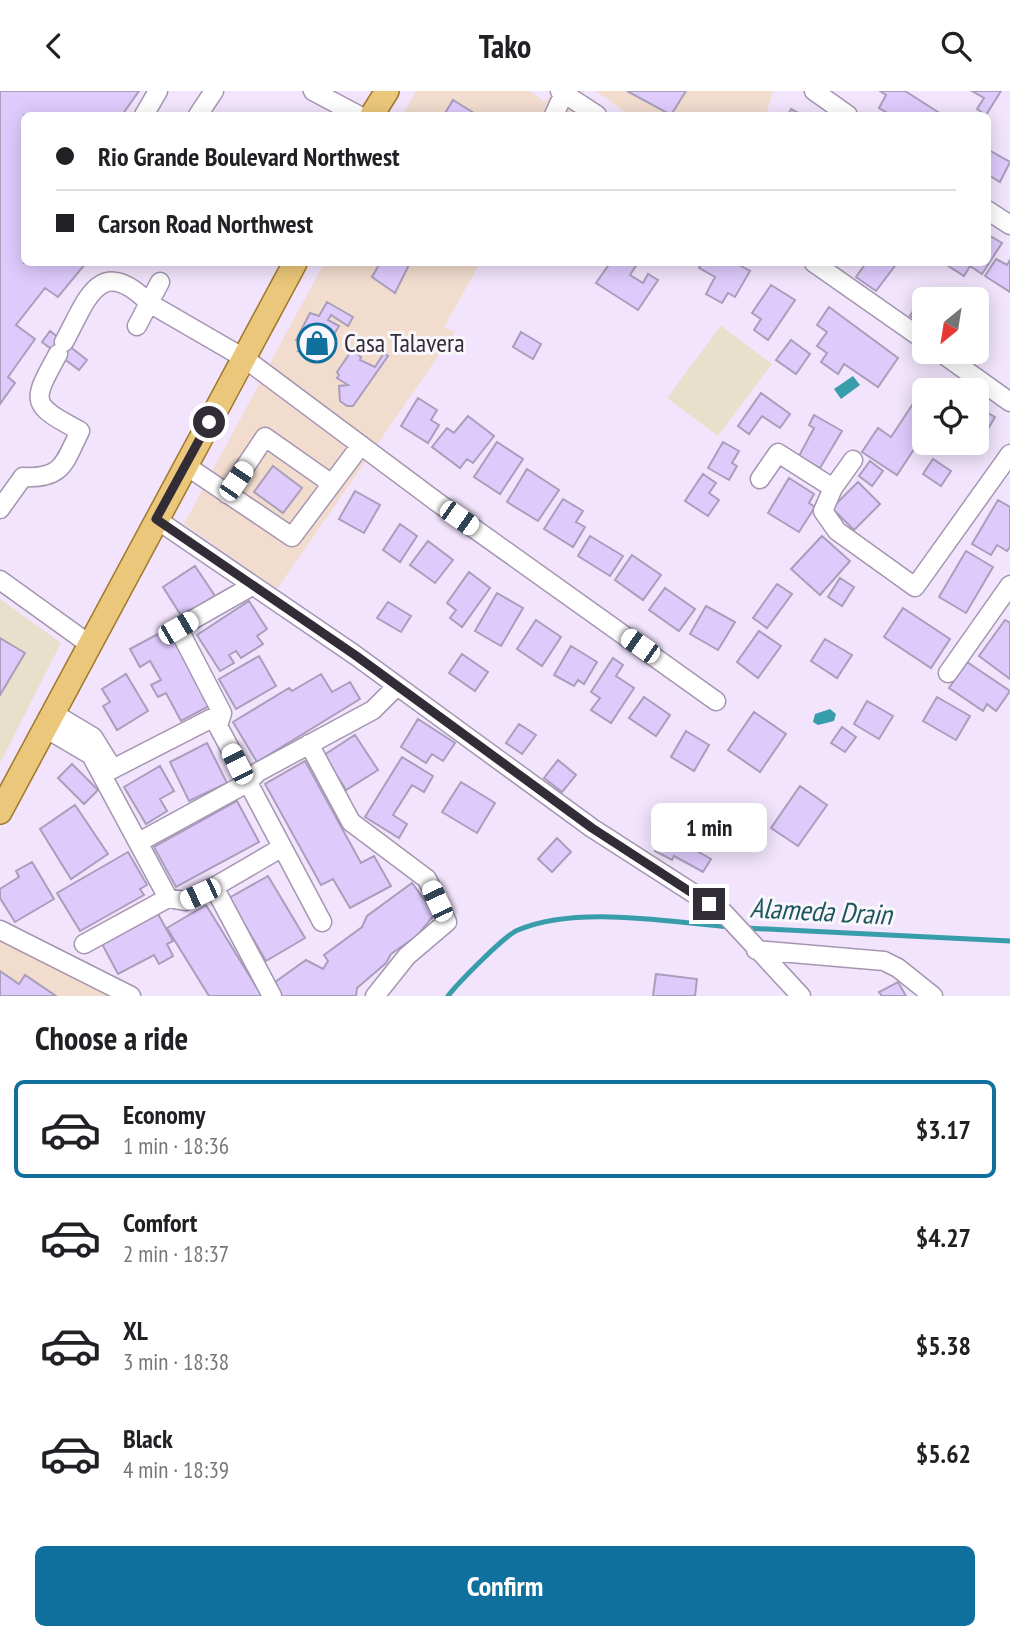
<!DOCTYPE html>
<meta charset="utf-8">
<style>
:root{--surface:#fff;--page:#f2f2f2;--text:#202124;--muted:#757577;--line:#e0e0e0;--accent:#0f709e}
body{margin:0;font-family:"PT Sans Narrow",sans-serif;background:var(--page);color:var(--text);height:100vh;display:flex;flex-direction:column;font-size:26px;white-space:nowrap}
*{box-sizing:border-box;margin:0}
p{font-size:23px;color:var(--muted)}
.icon{flex:none;width:38px;height:38px;fill:none;stroke:currentColor;stroke-width:2;stroke-linecap:round;stroke-linejoin:round}
.map{position:relative;height:905px;overflow:hidden}
.panel{display:flex;flex-direction:column;background:var(--surface);flex:1}
.panel>*{flex:none}
.hud{position:absolute;left:21px;top:21px;width:970px;height:154px;border-radius:10px;box-shadow:0 4px 18px #0003;display:grid;align-content:center;height:154px;padding:0 35px;background:var(--surface)}
.needle{width:46px;rotate:210deg}
.tools{position:absolute;left:912px;top:196px;display:grid;gap:14px}
.tools a{display:grid;place-items:center;width:77px;height:77px;border-radius:10px;background:var(--surface);box-shadow:0 4px 18px #0003;font-size:35px}
.end{position:absolute;width:32px;height:32px;margin:-16px;border:9px solid #322c37;background:#fff;box-shadow:0 0 0 4px #fff}
.from{border-radius:50%}
.bubble{position:absolute;height:49px;border-radius:10px;background:var(--surface);box-shadow:0 4px 18px #0003;font-size:23px;font-weight:700;line-height:49px;text-align:center}
.car{position:absolute;width:21px;height:42px;margin:-21px -10px;border-radius:9px;box-shadow:0 0 5px 2px #0007;background:linear-gradient(#fff 24%,#345 0 40%,#fff 0 76%,#345 0 86%,#fff 0)}
.hud b{display:flex;align-items:center;gap:24px;height:66px;font-size:26px}
.hud b+b{border-top:2px solid var(--line)}
.hud i{width:18px;height:18px;background:var(--text)}
ul{padding:0;list-style:none}
li{display:flex;align-items:center;gap:21px;height:98px;margin:0 14px 10px;padding:0 21px;border:4px solid transparent;border-radius:10px}
li div{flex:1}
li b{display:block;font-size:26px}
li em{font-style:normal;font-weight:700}
li.current{border-color:var(--accent)}
li>.icon{width:63px;height:63px;stroke-width:1.5}
h2{padding:0 35px;font-size:32px;line-height:84px}
.action{display:flex;gap:14px;margin-top:auto;padding:14px 35px}
.action a{flex:1;height:80px;border-radius:10px;background:var(--accent);color:#fff;font-size:28px;font-weight:700;line-height:80px;text-align:center}
header{display:flex;justify-content:space-between;align-items:center;height:91px;padding:0 35px;background:var(--surface);font-size:32px;font-weight:700}
.map>svg:first-child{display:block}
</style>
<header><svg class="icon" aria-label="back" viewBox="0 0 24 24"><path d="M15 5l-7 7 7 7"/></svg>Tako<svg class="icon" aria-label="search" viewBox="0 0 24 24"><circle cx="10" cy="10" r="6"/><path d="M15 15l6 6"/></svg></header>
<div class="map">
<svg width="1010" height="905" viewBox="0 0 1010 905">
<rect width="100%" height="100%" fill="#f1e4fc"/>
<path fill="#f1dcce" d="M416,0h113l16,11 10,-11h29l-12,24h-169z
M596,0h177l-7,24h-137z
M324,172h156l-36,64 11,5 -178,257 -93,-65z
M0,845l117,60h-117z"/>
<path fill="#e8e0ca" d="M721,235l51,38 -54,72 -51,-38z
M0,508l61,44 -61,120z"/>
<path fill="#389dab" d="M853,285l7,9 -19,14 -7,-10z
M830,618l6,5 -2,7 -16,4 -5,-3 2,-8z"/>
<g fill="none" stroke-linecap="round" stroke-linejoin="round">
<path stroke="#389dab" stroke-width="5" d="M745,837l265,13
M448,905c10,-13 57,-61 70,-66 59,-25 150,-8 213,-3"/>
</g>
<path fill="#decbfc" stroke="#a99ebb" stroke-width="2" d="M0,0h139l-17,24h-98v148h62l-28,34 -13,-9 -29,37 19,14 -27,38 7,6 -15,21z
M627,0h59l-15,24z
M880,0h25l36,23 -50,1 -12,-7 7,-13z
M972,0h29l-15,24 -9,-6 7,-11z
M453,9l21,13 -1,2h-29z
M791,18l11,6h-14z
M987,58l23,13 -10,20 -13,-8z
M987,143l15,9 -20,31 -12,-8 -6,10 -17,-11 40,-2z
M996,168l11,6 3,-5v32l-25,-16z
M380,172h30l-15,30 -23,-16z
M610,172h24l3,1 -7,11 13,8 5,-9 10,6 -20,30 -42,-27z
M702,172h41l-2,3 9,5 -15,26 -7,-4 -6,10 -16,-9 9,-17 -16,-9z
M866,172h31l-21,28 -20,-14z
M771,194l24,15 -27,40 -14,-10 7,-11 -9,-6z
M922,205l6,3h-4v25l-14,-8z
M327,211l26,15 -5,9 -17,-11 -3,5 11,6 -9,15 3,2 -14,18 -21,-10 5,-7 -7,-4 14,-27 9,3z
M829,216l69,51 -20,29 -34,-23 -6,10 -17,-12 6,-9 -10,-7 10,-14 -10,-7z
M50,240l37,29 -8,10 -37,-28z
M521,241l20,12 -8,15 -20,-12z
M791,249l19,14 -14,20 -20,-14z
M352,259l9,7 -1,3 15,7 9,-14 4,3 -35,50h-6l-7,-5 -1,-15 9,-1 -11,-7 2,-3 -2,-3z
M924,296l5,3h-5v44l-27,41 -35,-23 16,-24 13,9z
M761,302l29,21 -10,14 -18,-12 -13,18 -11,-8z
M418,307l19,12 -6,10 8,5 -11,18 -27,-17z
M976,315l19,11 -21,36 -18,-10h20z
M814,324l28,16 -22,37 -21,-12 15,-28 -5,-3z
M468,325l26,20 -21,27 -6,-4 -7,9 -28,-21 15,-19 7,5z
M497,351l26,17 -23,35 -26,-17z
M723,351l16,9 -7,12 5,3 -8,14 -21,-12z
M933,368l18,12 -10,15 -18,-12z
M870,370l13,10 -11,15 -13,-10z
M273,375l29,22 -19,25 -29,-21z
M527,378l32,21 -21,31 -31,-19z
M703,383l13,9 -7,10 10,7 -11,16 -23,-15z
M789,387l25,16 -5,9 6,4 -16,25 -31,-19z
M858,391l22,22 -26,26 -22,-22z
M355,400l25,14 -16,28 -25,-14z
M563,408l20,12 -7,11 9,5 -12,20 -29,-18z
M998,409l12,7v40l-3,4 -10,-6 -6,10 -19,-11z
M400,433l17,12 -17,26 -17,-12z
M590,445l33,20 -13,20 -32,-20z
M822,445l28,25 -30,34 -29,-26z
M428,450l25,19 -18,23 -25,-18z
M966,460l27,16 -27,46 -27,-16z
M632,464l29,20 -18,25 -28,-20z
M195,475l20,30 -33,21 -19,-30z
M469,481l21,16 -28,39 -12,-9 6,-8 -9,-7z
M840,487l14,9 -12,19 -14,-9z
M777,493l15,10 -25,34 -14,-10z
M665,497l30,21 -16,22 -30,-21z
M497,502l26,15 -22,38 -26,-15z
M249,510l18,28 -10,7 6,8 -22,14 -5,-7 -7,4 5,8 -14,8 -23,-36z
M388,511l23,14 -10,16 -24,-14z
M706,515l29,16 -17,28 -28,-16z
M903,517l47,31 -19,29 -47,-31z
M536,529l25,17 -19,29 -25,-17z
M1005,529l5,3v56l-31,-23z
M169,537l42,77 -30,16 -15,-28 -8,4 -7,-12 10,-5 -11,-19 -10,6 -10,-18z
M759,540l22,15 -23,32 -21,-16z
M0,547l25,15 -25,42z
M825,548l27,16 -15,23 -26,-17z
M571,555l26,16 -13,22 -6,-4 -4,6 -20,-11z
M462,563l26,18 -13,19 -26,-18z
M259,565l17,30 -40,23 -17,-30z
M613,567l10,7 -7,11 18,12 -23,35 -20,-13 9,-12 -9,-6z
M967,571l43,29 -14,20 -9,-7 -4,7 -34,-23z
M126,583l22,37 -31,19 -14,-24 7,-4 -8,-13z
M321,583l11,18 18,-10 10,17 -103,63 -24,-40 56,-34 3,3z
M644,606l26,18 -14,21 -27,-18z
M937,606l33,19 -14,24 -33,-19z
M867,610l26,15 -14,23 -25,-15z
M754,621l32,22 -26,38 -32,-22z
M418,628l37,24 -12,18 -11,-7 -6,9 -25,-16z
M519,633l17,11 -14,19 -16,-11z
M842,636l14,10 -11,15 -14,-9z
M686,640l23,14 -15,26 -23,-14z
M355,644l23,35 -32,20 -22,-35z
M207,652l20,40 -38,18 -19,-39z
M402,666l31,19 -9,16 -12,-7 -19,30 14,9 -8,14 -34,-21z
M558,669l18,15 -14,17 -18,-14z
M305,670l56,102 13,-7 17,30 -41,22 -17,-29 -12,6 -56,-101z
M72,673l26,26 -14,14 -26,-26z
M160,675l14,25 -14,8 7,12 -21,13 -22,-37z
M461,691l34,21 -18,30 -35,-21z
M800,695l27,19 -29,41 -27,-18z
M237,710l22,41 -83,45 -22,-40z
M75,714l33,49 -37,25 -31,-50z
M665,742l46,26 -8,13 -29,-16 -2,4 -17,-9z
M557,747l14,14 -19,20 -14,-13z
M128,761l19,33 -7,4 4,6 -64,36 -23,-38z
M32,771l22,37 -39,23 -15,-24v-9l19,-12 -3,-6z
M268,785l37,62 -39,23 -37,-63z
M412,792l23,31 -18,22 -26,18 -5,9 -29,25 -1,8h-77l-8,-11 35,-25 17,9 5,-8 -4,-6 38,-28 5,-11z
M206,814l56,91h-53l-42,-68z
M158,823l15,27 -6,3 6,12 -14,8 -5,-9 -36,19 -16,-30z
M0,880l19,13 6,-9 31,21h-56z
M656,883l41,5 -2,17h-42z
M898,891l8,14h-24l-3,-4z"/>
<g fill="none" stroke-linecap="round" stroke-linejoin="round">
<defs>
<path id="minor" d="M313,0l45,24
M560,0l37,24
M814,0l34,24
M144,24l14,-24
M198,24l16,-24
M554,24l11,-24
M987,119l23,15
M814,172l110,77
M137,235l12,-23 95,55 193,144 279,199
M64,251c23,-42 35,-89 85,-39l11,-21
M940,261l70,50
M853,369l-20,28 -10,23 14,20 78,56 95,-133
M185,374l107,72 69,-92
M760,388l18,-26 55,35
M227,403l38,-57 67,47
M0,418l23,-32c40,2 41,-14 57,-46 -50,-27 -49,-28 -22,-77
M156,428l199,136 237,173 132,85 77,83
M0,489l89,64
M252,495l-74,42 44,85 -4,13 104,196
M948,582l62,-88
M53,622l40,24 20,32
M45,637l46,27 77,143
M309,653l42,78 76,57 20,43 -40,34 -32,40
M103,683l119,-61
M139,751l108,-59 11,-11 115,-62 24,-24
M214,796l58,109
M0,839l131,66
M84,853l84,-46 17,3 29,-14 67,-39
M756,859l128,11 14,7 35,28"/>
<path id="major" d="M372,24l15,-24
M0,721l295,-549"/>
</defs>
<use href="#minor" stroke="#a595b1" stroke-width="21"/>
<use href="#major" stroke="#a1782a" stroke-width="26"/>
<use href="#minor" stroke="#fff" stroke-width="18"/>
<use href="#major" stroke="#ebc77b" stroke-width="23"/>
</g>
<g fill="none" stroke-linecap="round" stroke-linejoin="round">
<path stroke="#322c37" stroke-width="9" d="M209,331l-53,97 199,136 237,173 117,76"/>
</g>
<defs>
<symbol id="shop-ring" viewBox="-11 -11 22 22"><circle r="9.5" fill="#f9f6fc" stroke="#0f709e" stroke-width="1.5"/><path d="M-5-2.5h2.3a2.7 3.5 0 0 1 5.4 0H5L5.5 6h-11ZM-1.5-2.5h3a1.5 2.3 0 0 0-3 0Z" fill="#0f709e"/></symbol>
</defs>
<g fill-rule="evenodd">
<use href="#shop-ring" x="295" y="230" width="44" height="44"/>
</g>
<g text-anchor="middle" stroke-width="6" stroke-linejoin="round" paint-order="stroke">
<g font-size="26" fill="#322c37" stroke="#f9f6fc" text-anchor="start">
<text x="344" y="261">Casa Talavera</text>
</g>
<g font-size="28" font-style="italic" fill="#1d555d" stroke="#f9f6fc">
<text transform="translate(821 820) rotate(3)" y="10">Alameda Drain</text>
</g>
</g>
</svg>
<div class="tools">
<a><svg class="needle" viewBox="-14 -14 28 28"><path d="M0-13l5 13h-10z" fill="#e53935"/><path d="M0 13l5-13h-10z" fill="#757577"/></svg></a>
<a><svg class="icon" aria-label="locate" viewBox="0 0 24 24"><circle cx="12" cy="12" r="6"/><path d="M12 2v4M12 18v4M2 12h4M18 12h4"/></svg></a>
</div>
<i class="end from" style="left:209px;top:331px"></i>
<i class="end" style="left:709px;top:813px"></i>
<div class="bubble" style="left:651px;top:712px;width:116px">1 min</div>
<i class="car" style="left:236px;top:390px;rotate:34deg"></i>
<i class="car" style="left:459px;top:427px;rotate:125deg"></i>
<i class="car" style="left:178px;top:537px;rotate:60deg"></i>
<i class="car" style="left:640px;top:555px;rotate:305deg"></i>
<i class="car" style="left:237px;top:673px;rotate:333deg"></i>
<i class="car" style="left:200px;top:803px;rotate:245deg"></i>
<i class="car" style="left:437px;top:810px;rotate:335deg"></i>
<div class="hud">
<b><i class="from"></i>Rio Grande Boulevard Northwest</b>
<b><i></i>Carson Road Northwest</b>
</div>
</div>
<section class="panel">
<h2>Choose a ride</h2>
<ul>
<li class="current"><svg class="icon" aria-label="car" viewBox="0 0 24 24"><path d="M5 17H2v-5l4-1 3-4h7l3 4 3 1v5h-3M9 17h6M6 11h13"/><circle cx="7" cy="17" r="2"/><circle cx="17" cy="17" r="2"/></svg><div><b>Economy</b><p>1 min · 18:36</p></div><em>$3.17</em></li>
<li><svg class="icon" aria-label="car" viewBox="0 0 24 24"><path d="M5 17H2v-5l4-1 3-4h7l3 4 3 1v5h-3M9 17h6M6 11h13"/><circle cx="7" cy="17" r="2"/><circle cx="17" cy="17" r="2"/></svg><div><b>Comfort</b><p>2 min · 18:37</p></div><em>$4.27</em></li>
<li><svg class="icon" aria-label="car" viewBox="0 0 24 24"><path d="M5 17H2v-5l4-1 3-4h7l3 4 3 1v5h-3M9 17h6M6 11h13"/><circle cx="7" cy="17" r="2"/><circle cx="17" cy="17" r="2"/></svg><div><b>XL</b><p>3 min · 18:38</p></div><em>$5.38</em></li>
<li><svg class="icon" aria-label="car" viewBox="0 0 24 24"><path d="M5 17H2v-5l4-1 3-4h7l3 4 3 1v5h-3M9 17h6M6 11h13"/><circle cx="7" cy="17" r="2"/><circle cx="17" cy="17" r="2"/></svg><div><b>Black</b><p>4 min · 18:39</p></div><em>$5.62</em></li>
</ul>
<div class="action"><a>Confirm</a></div>
</section>
